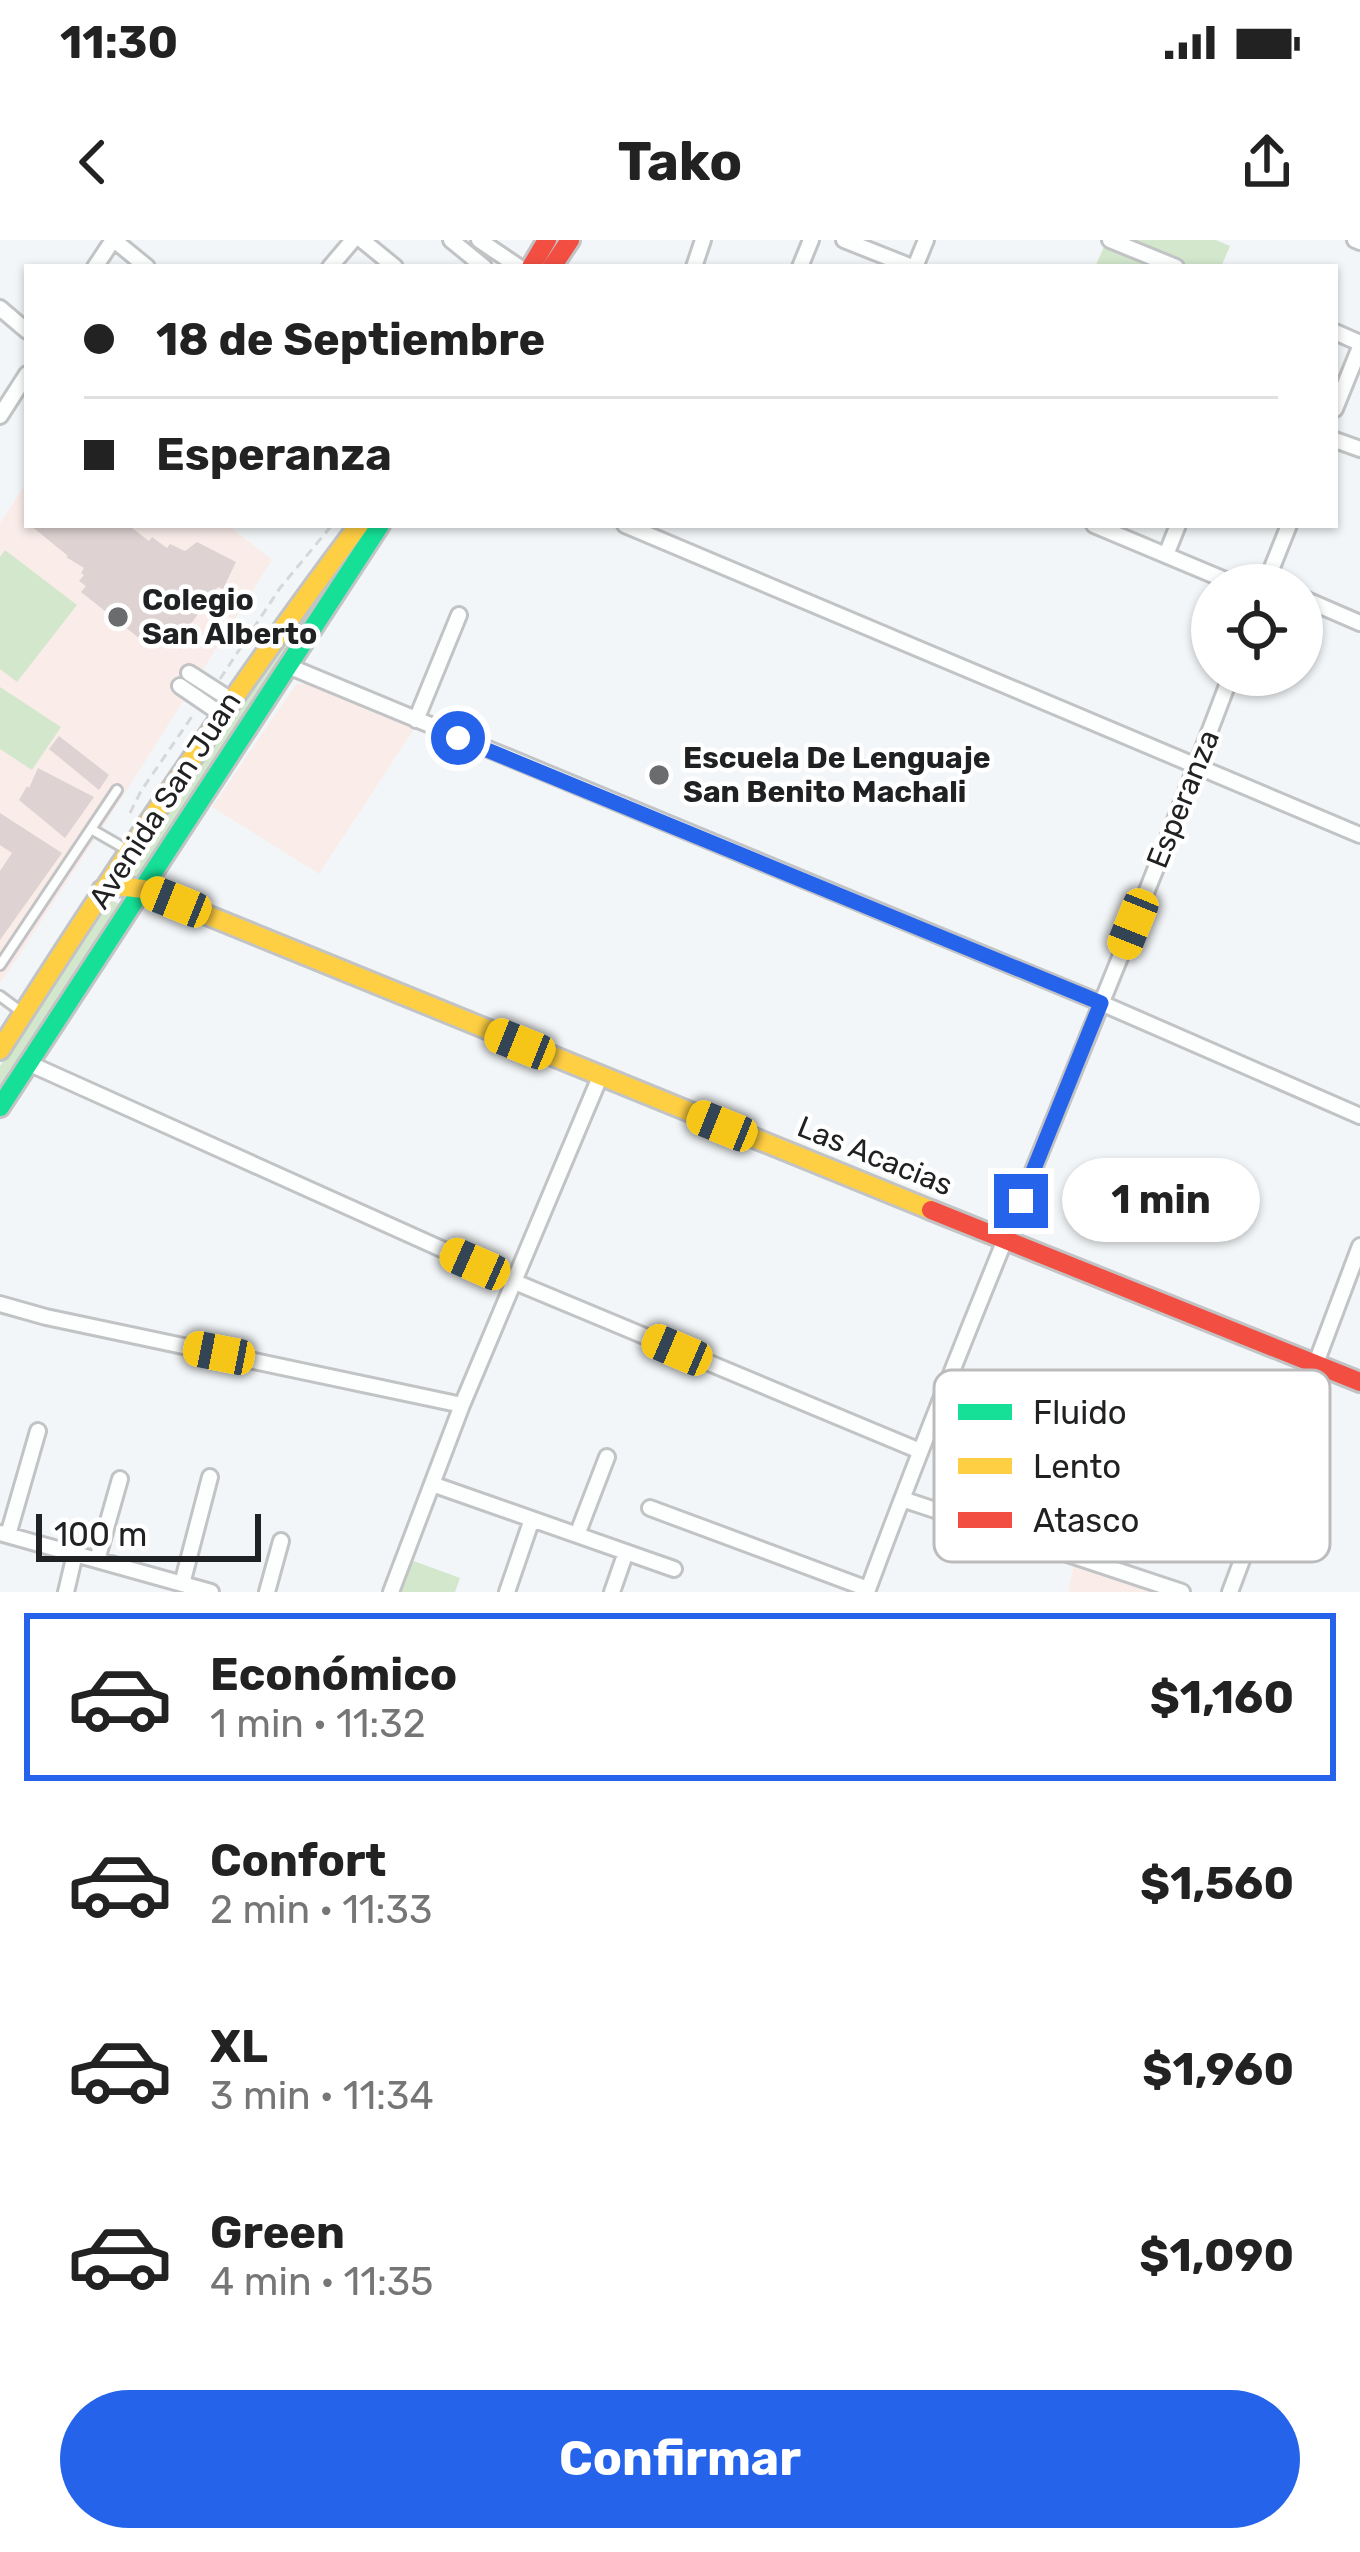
<!DOCTYPE html>
<html lang="es">
<meta charset="utf-8">
<style>
:root{--surface:#fff;--page:#f2f2f2;--text:#222;--muted:#767676;--line:#e0e0e0;--accent:#2563eb}
body{margin:0;font-family:Rubik,sans-serif;background:var(--page);color:var(--text);height:100vh;display:flex;flex-direction:column;font-size:45px;white-space:nowrap}
*{box-sizing:border-box;margin:0}
p{font-size:39px;color:var(--muted)}
.icon{flex:none;width:66px;height:66px;fill:none;stroke:currentColor;stroke-width:2;stroke-linecap:round;stroke-linejoin:round}
.map{position:relative;height:1352px;overflow:hidden}
.sheet{display:flex;flex-direction:column;background:var(--surface);flex:1}
.sheet>*{flex:none}
.hud{position:absolute;left:24px;top:24px;width:1314px;height:264px;border-radius:0px;box-shadow:0 3px 9px #0004;display:grid;align-content:center;height:264px;padding:0 60px;background:var(--surface)}
.fabs{position:absolute;left:1191px;top:324px;display:grid;gap:24px}
.fabs a{display:grid;place-items:center;width:132px;height:132px;border-radius:50%;background:var(--surface);box-shadow:0 3px 9px #0004;font-size:60px}
.scale{position:absolute;left:36px;bottom:30px;width:225px;box-sizing:border-box;padding-left:12px;border:6px solid #202122;border-top:0;font-size:33px;line-height:42px;white-space:nowrap;color:#202122;-webkit-text-stroke:9px #fff;paint-order:stroke}
.end{position:absolute;width:54px;height:54px;margin:-27px;border:15px solid #2563eb;background:#fff;box-shadow:0 0 0 6px #fff}
.from{border-radius:50%}
.bubble{position:absolute;height:84px;border-radius:42px;background:var(--surface);box-shadow:0 3px 9px #0004;font-size:39px;font-weight:700;line-height:84px;text-align:center}
.car{position:absolute;width:36px;height:72px;margin:-36px -18px;border-radius:15px;box-shadow:0 0 9px 3px #0007;background:linear-gradient(#f5c518 24%,#345 0 40%,#f5c518 0 76%,#345 0 86%,#f5c518 0)}
.hud b{display:flex;align-items:center;gap:42px;height:114px;font-size:45px}
.hud b+b{border-top:3px solid var(--line)}
.hud i{width:30px;height:30px;background:var(--text)}
ul{padding:21px 0 0;list-style:none}
li{display:flex;align-items:center;gap:36px;height:168px;margin:0 24px 18px;padding:0 36px;border:6px solid transparent;border-radius:0px}
li div{flex:1}
li b{display:block;font-size:45px}
li em{font-style:normal;font-weight:700}
li.active{border-color:var(--accent)}
li>.icon{width:108px;height:108px;stroke-width:1.5}
.button{display:flex;gap:24px;margin-top:auto;padding:24px 60px}
.button a{flex:1;height:138px;border-radius:72px;background:var(--accent);color:#fff;font-size:48px;font-weight:700;line-height:138px;text-align:center}
.status{display:flex;justify-content:space-between;align-items:center;height:84px;padding:0 60px;background:var(--surface);direction:ltr}
.status svg{height:33px;fill:currentColor}
header{display:flex;justify-content:space-between;align-items:center;height:156px;padding:0 60px;background:var(--surface);font-size:54px;font-weight:700}
.map>svg:first-child{display:block}
</style>
<div class="status"><b>11:30</b><svg viewBox="0 0 49 12"><path d="M0 12V9h3v3zM5 12V6h3v6zM10 12V3h3v9zM15 12V0h3v12zM26 1h20v11H26zM47 4h2v5h-2z"/></svg></div>
<header><svg class="icon" aria-label="back" viewBox="0 0 24 24"><path d="M15 5l-7 7 7 7"/></svg>Tako<svg class="icon" aria-label="share" viewBox="0 0 24 24"><path d="M12 15V3M7 8l5-5 5 5M5 13v7h14v-7"/></svg></header>
<div class="map">
<svg width="1360" height="1352" viewBox="0 0 1360 1352">
<rect width="100%" height="100%" fill="#f3f6f8"/>
<path fill="#faede9" d="M27,242v43h201l44,35 -141,224 -131,200v-461z
M296,444h19l101,42 -97,148 -107,-67z
M1074,1324l83,28h-89z"/>
<path fill="#d3e7cd" d="M1107,0h109l14,6 -9,21h-126z
M5,310l72,55 -60,77 -17,-13v-112z
M296,383l4,8 -163,248 -10,-6 161,-248z
M0,447l61,40 -29,43 -32,-21z
M108,658l13,7 -121,188v-27z
M411,1320l49,18 -5,14h-56z"/>
<path fill="#ded3d2" d="M30,285h98l21,16 3,-4 15,11 3,-4 15,7 12,-9 39,20 -13,27 -5,-2 -42,57 -28,-20 -9,14 -58,-46 5,-6 -7,-5 5,-6 -3,-2 3,-5 -18,-11 2,-1z
M59,496l50,39 -10,15 -50,-41z
M38,528l56,29 -29,41 -46,-38 8,-14 2,2z
M0,573l62,40 -62,87v-69l12,-18 -12,-8z"/>
<g fill="none" stroke-linecap="round" stroke-linejoin="round">
<defs>
<path id="lane" d="M91,589l33,19
M0,725l117,-175
M0,756l23,17"/>
<path id="street" d="M114,0l33,27
M362,0l33,27
M451,0l33,27
M479,0l40,27
M844,0l68,27
M1110,0l66,27
M1355,0l5,2
M95,27l18,-27
M330,27l23,-27
M694,27l9,-27
M800,27l11,-27
M915,27l11,-27
M0,68l27,23
M1335,92l25,11
M1335,169l25,-62
M0,176l27,-42
M1335,200l25,9
M625,285l735,310
M1094,285l143,60
M1166,315l12,-30
M1265,345l24,-60
M1302,358l58,25
M288,426l813,337 259,113
M189,433l42,27
M180,446l41,28
M416,480l43,-105
M28,823l487,219 405,169
M0,1064l46,13 416,88
M432,1244l242,85
M902,1259l280,93
M650,1268l218,81
M0,1293l211,59
M8,1295l30,-104
M577,1295l30,-78
M97,1320l23,-81
M182,1344l28,-107
M66,1352l9,-38
M267,1352l14,-51
M391,1352l71,-187 138,-328
M507,1352l25,-73
M612,1352l14,-40
M867,1352c114,-308 248,-609 364,-917
M1230,1352l130,-346"/>
<path id="fast" d="M0,867l380,-582"/>
<path id="slow" d="M102,650l7,-5 34,4 788,321
M0,810c114,-179 231,-355 359,-525"/>
<path id="jam" d="M531,27l16,-27
M552,27l18,-27
M931,970l429,172"/>
</defs>
<use href="#lane" stroke="#c2c3c5" stroke-width="14"/>
<use href="#street" stroke="#c2c3c5" stroke-width="20"/>
<use href="#fast" stroke="#c2c3c5" stroke-width="24"/>
<use href="#slow" stroke="#c2c3c5" stroke-width="24"/>
<use href="#jam" stroke="#c2c3c5" stroke-width="24"/>
<path stroke="#d7d7d8" stroke-width="3" stroke-dasharray="9 6" stroke-linecap="butt" d="M220,439l60,-91 52,-63
M130,573l11,-22 52,-76"/>
<use href="#lane" stroke="#fdfefe" stroke-width="8"/>
<use href="#street" stroke="#fdfefe" stroke-width="14"/>
<use href="#fast" stroke="#16e098" stroke-width="18"/>
<use href="#slow" stroke="#ffcf43" stroke-width="18"/>
<use href="#jam" stroke="#f24e42" stroke-width="18"/>
</g>
<g fill="none" stroke-linecap="round" stroke-linejoin="round">
<path stroke="#2563eb" stroke-width="15" d="M458,498l643,265 -80,198"/>
</g>
<g fill="#6a6c6d" stroke="#fff" stroke-width="4.5">
<circle cx="118" cy="377" r="12"/>
<circle cx="659" cy="535" r="12"/>
</g>
<g text-anchor="middle" stroke-width="9" stroke-linejoin="round" paint-order="stroke">
<g font-size="30" font-weight="bold" fill="#202122" stroke="#fff" text-anchor="start">
<text x="142" y="370">Colegio<tspan x="142" dy="34">San Alberto</tspan></text>
<text x="683" y="528">Escuela De Lenguaje<tspan x="683" dy="34">San Benito Machali</tspan></text>
</g>
<g font-size="30" fill="#202122" stroke="#fff">
<text transform="translate(1183 559) rotate(-68)" y="10">Esperanza</text>
<text transform="translate(165 560) rotate(-57)" y="10">Avenida San Juan</text>
<text transform="translate(875 916) rotate(22)" y="10">Las Acacias</text>
</g>
</g>
<rect x="934" y="1130" width="396" height="192" rx="18" fill="#fff" stroke="#bcbcbd" stroke-width="3"/>
<rect x="958" y="1164" width="54" height="16" fill="#16e098"/>
<rect x="958" y="1218" width="54" height="16" fill="#ffcf43"/>
<rect x="958" y="1272" width="54" height="16" fill="#f24e42"/>
<g font-size="33" fill="#202122">
<text x="1033" y="1184">Fluido</text>
<text x="1033" y="1238">Lento</text>
<text x="1033" y="1292">Atasco</text>
</g>
</svg>
<div class="fabs">
<a><svg class="icon" aria-label="locate" viewBox="0 0 24 24"><circle cx="12" cy="12" r="6"/><path d="M12 2v4M12 18v4M2 12h4M18 12h4"/></svg></a>
</div>
<div class="scale">100 m</div>
<i class="end from" style="left:458px;top:498px"></i>
<i class="end" style="left:1021px;top:961px"></i>
<div class="bubble" style="left:1062px;top:918px;width:198px">1 min</div>
<i class="car" style="left:176px;top:662px;rotate:292deg"></i>
<i class="car" style="left:1133px;top:684px;rotate:202deg"></i>
<i class="car" style="left:520px;top:804px;rotate:292deg"></i>
<i class="car" style="left:722px;top:886px;rotate:292deg"></i>
<i class="car" style="left:475px;top:1024px;rotate:294deg"></i>
<i class="car" style="left:677px;top:1110px;rotate:293deg"></i>
<i class="car" style="left:219px;top:1113px;rotate:281deg"></i>
<div class="hud">
<b><i class="from"></i>18 de Septiembre</b>
<b><i></i>Esperanza</b>
</div>
</div>
<section class="sheet">
<ul>
<li class="active"><svg class="icon" aria-label="car" viewBox="0 0 24 24"><path d="M5 17H2v-5l4-1 3-4h7l3 4 3 1v5h-3M9 17h6M6 11h13"/><circle cx="7" cy="17" r="2"/><circle cx="17" cy="17" r="2"/></svg><div><b>Económico</b><p>1 min · 11:32</p></div><em>$1,160</em></li>
<li><svg class="icon" aria-label="car" viewBox="0 0 24 24"><path d="M5 17H2v-5l4-1 3-4h7l3 4 3 1v5h-3M9 17h6M6 11h13"/><circle cx="7" cy="17" r="2"/><circle cx="17" cy="17" r="2"/></svg><div><b>Confort</b><p>2 min · 11:33</p></div><em>$1,560</em></li>
<li><svg class="icon" aria-label="car" viewBox="0 0 24 24"><path d="M5 17H2v-5l4-1 3-4h7l3 4 3 1v5h-3M9 17h6M6 11h13"/><circle cx="7" cy="17" r="2"/><circle cx="17" cy="17" r="2"/></svg><div><b>XL</b><p>3 min · 11:34</p></div><em>$1,960</em></li>
<li><svg class="icon" aria-label="car" viewBox="0 0 24 24"><path d="M5 17H2v-5l4-1 3-4h7l3 4 3 1v5h-3M9 17h6M6 11h13"/><circle cx="7" cy="17" r="2"/><circle cx="17" cy="17" r="2"/></svg><div><b>Green</b><p>4 min · 11:35</p></div><em>$1,090</em></li>
</ul>
<div class="button"><a>Confirmar</a></div>
</section>
